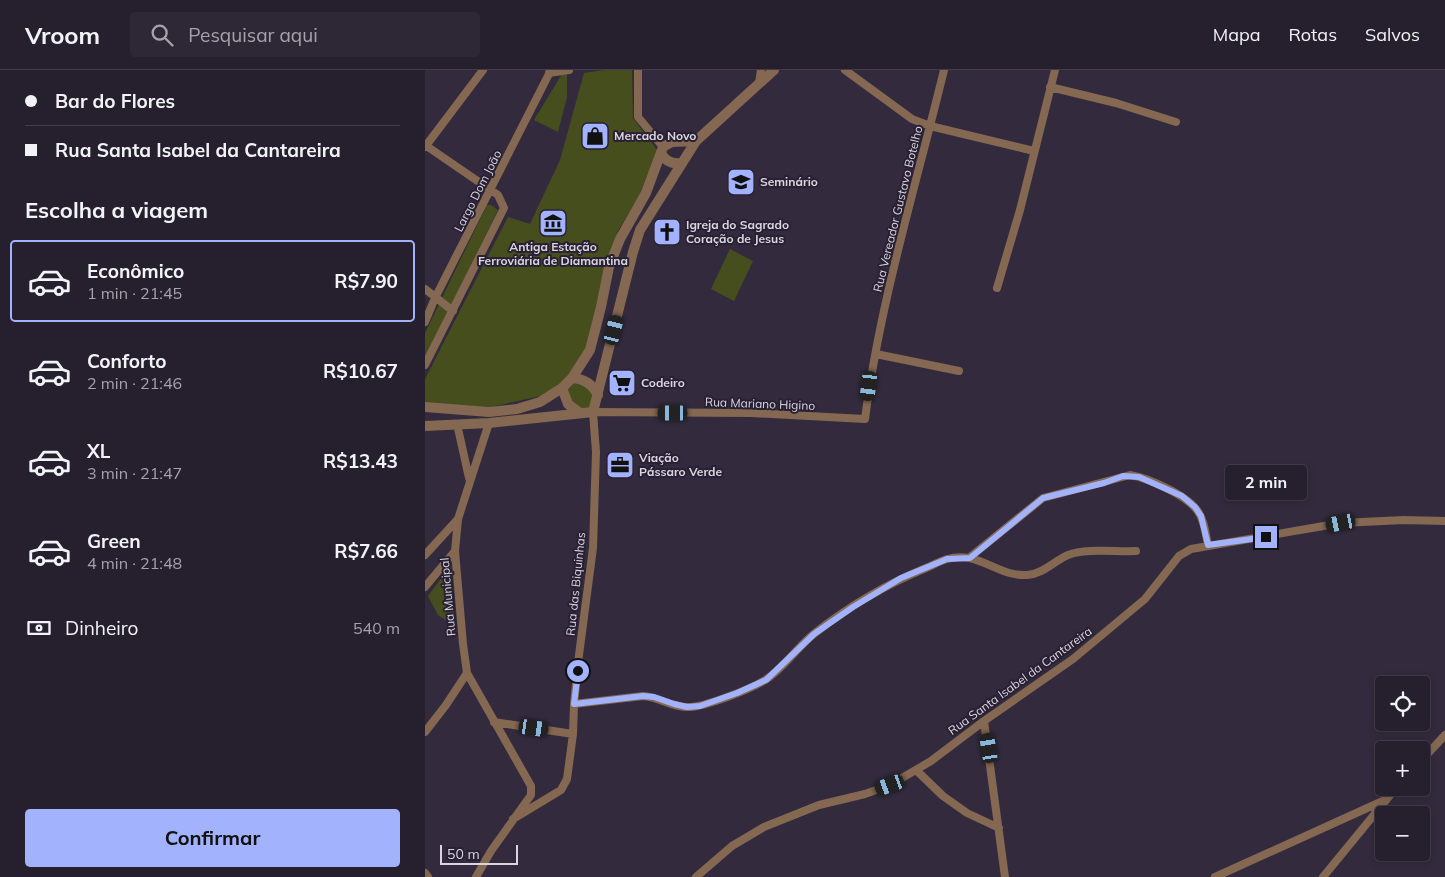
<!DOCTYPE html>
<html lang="pt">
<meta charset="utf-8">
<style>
:root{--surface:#26202e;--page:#2e2836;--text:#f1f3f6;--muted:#a4a3aa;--line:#423e4a;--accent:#a3b2fd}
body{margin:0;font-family:Mulish,sans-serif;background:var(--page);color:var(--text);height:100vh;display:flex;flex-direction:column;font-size:19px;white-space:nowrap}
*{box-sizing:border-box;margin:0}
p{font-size:16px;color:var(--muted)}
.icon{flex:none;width:28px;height:28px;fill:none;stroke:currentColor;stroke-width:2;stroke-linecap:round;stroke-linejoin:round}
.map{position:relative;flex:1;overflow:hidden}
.drawer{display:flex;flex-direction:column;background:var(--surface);width:425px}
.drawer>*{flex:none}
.banner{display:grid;align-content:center;height:110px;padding:0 25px;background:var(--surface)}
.tools{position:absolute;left:950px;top:606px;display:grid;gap:10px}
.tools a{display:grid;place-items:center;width:55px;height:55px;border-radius:5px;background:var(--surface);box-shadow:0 2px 8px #0003,0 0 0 1px var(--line);font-size:25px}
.scale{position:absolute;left:15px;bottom:12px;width:78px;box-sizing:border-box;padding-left:5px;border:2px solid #dad6e1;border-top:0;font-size:14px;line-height:18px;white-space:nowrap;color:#dad6e1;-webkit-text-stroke:4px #292133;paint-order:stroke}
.end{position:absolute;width:22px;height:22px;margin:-11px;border:6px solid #a3b2fd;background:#111;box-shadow:0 0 0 2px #111}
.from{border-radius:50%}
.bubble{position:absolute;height:35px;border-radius:5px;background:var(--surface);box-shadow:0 2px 8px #0003,0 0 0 1px var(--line);font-size:16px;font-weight:700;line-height:35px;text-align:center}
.car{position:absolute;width:15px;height:30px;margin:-15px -8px;border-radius:6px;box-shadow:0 0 4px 1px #0007;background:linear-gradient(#222 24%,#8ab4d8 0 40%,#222 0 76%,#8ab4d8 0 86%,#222 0)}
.banner b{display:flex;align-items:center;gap:18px;height:48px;font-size:19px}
.banner b+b{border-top:1px solid var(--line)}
.banner i{width:12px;height:12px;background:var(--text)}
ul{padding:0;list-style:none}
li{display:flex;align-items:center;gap:15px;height:82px;margin:0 10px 8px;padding:0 15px;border:2px solid transparent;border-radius:5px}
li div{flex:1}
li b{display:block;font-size:19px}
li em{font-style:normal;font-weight:700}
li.current{border-color:var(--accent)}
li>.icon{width:45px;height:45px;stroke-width:1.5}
h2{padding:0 25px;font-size:22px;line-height:60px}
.pay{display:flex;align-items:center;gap:12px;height:55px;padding:0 25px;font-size:19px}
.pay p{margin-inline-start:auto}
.primary-button{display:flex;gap:10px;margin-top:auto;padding:10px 25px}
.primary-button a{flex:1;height:58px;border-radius:5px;background:var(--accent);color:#111;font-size:20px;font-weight:700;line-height:58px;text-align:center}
header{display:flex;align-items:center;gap:30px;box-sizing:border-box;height:70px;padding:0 25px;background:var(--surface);border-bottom:1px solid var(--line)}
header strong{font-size:24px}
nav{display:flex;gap:28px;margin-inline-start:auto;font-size:18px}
.search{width:350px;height:45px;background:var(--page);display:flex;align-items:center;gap:12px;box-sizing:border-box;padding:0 18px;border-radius:5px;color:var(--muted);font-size:19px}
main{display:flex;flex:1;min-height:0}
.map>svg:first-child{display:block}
</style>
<header>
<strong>Vroom</strong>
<div class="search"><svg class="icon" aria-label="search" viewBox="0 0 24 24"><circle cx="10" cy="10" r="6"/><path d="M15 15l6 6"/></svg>Pesquisar aqui</div>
<nav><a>Mapa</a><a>Rotas</a><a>Salvos</a></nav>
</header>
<main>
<section class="drawer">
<div class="banner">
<b><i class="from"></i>Bar do Flores</b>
<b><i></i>Rua Santa Isabel da Cantareira</b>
</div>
<h2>Escolha a viagem</h2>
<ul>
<li class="current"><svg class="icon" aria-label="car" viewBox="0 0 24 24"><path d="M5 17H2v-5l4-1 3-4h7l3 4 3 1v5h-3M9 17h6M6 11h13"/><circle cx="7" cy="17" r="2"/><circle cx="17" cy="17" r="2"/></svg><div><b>Econômico</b><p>1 min · 21:45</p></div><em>R$7.90</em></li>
<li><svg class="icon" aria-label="car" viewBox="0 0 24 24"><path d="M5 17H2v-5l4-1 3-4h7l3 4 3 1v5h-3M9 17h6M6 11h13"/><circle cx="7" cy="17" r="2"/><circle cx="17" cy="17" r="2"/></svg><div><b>Conforto</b><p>2 min · 21:46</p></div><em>R$10.67</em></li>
<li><svg class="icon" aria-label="car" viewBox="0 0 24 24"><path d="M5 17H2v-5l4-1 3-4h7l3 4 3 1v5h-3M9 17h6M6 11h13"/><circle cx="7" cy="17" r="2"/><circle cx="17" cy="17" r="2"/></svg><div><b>XL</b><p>3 min · 21:47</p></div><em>R$13.43</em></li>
<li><svg class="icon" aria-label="car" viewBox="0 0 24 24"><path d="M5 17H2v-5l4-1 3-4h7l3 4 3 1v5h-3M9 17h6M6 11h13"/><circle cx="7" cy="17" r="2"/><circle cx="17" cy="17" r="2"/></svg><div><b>Green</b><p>4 min · 21:48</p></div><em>R$7.66</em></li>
</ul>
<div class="pay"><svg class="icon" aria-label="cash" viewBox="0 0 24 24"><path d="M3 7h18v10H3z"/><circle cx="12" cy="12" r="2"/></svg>Dinheiro<p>540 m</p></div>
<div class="primary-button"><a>Confirmar</a></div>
</section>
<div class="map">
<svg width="1020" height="807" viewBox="0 0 1020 807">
<rect width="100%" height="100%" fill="#332b3d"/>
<path fill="#474e1d" d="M179,0h28l1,48 24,32 -11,34 -28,47 -7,20 -24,96 -22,34 -24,15 -51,11 -65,-4v-24l83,-162 22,7 30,-64 24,-87z
M137,4l5,1v22l-9,35 -24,-12z
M62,135h4l7,5 -73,148v-25z
M305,179l23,12 -19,40 -23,-12z
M148,311h7l15,14 -4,15 -17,-2 -9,-19z
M26,495l4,61 -17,-11 -10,-19z"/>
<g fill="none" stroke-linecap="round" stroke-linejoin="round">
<path stroke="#846851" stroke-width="8" d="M213,0v47l25,30
M420,0l67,49 18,7 104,25
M124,3l20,-3
M334,13l2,-13
M625,17l66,16 60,19
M0,75l73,50 6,13 -79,157
M0,77l58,-77
M572,218l23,-78 35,-140
M0,219l28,22
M0,252l10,-24 116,-228
M451,284l83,17
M32,354l12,54
M33,449l-3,32 8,93 4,29 64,113v9l-40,56 -15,26
M0,485l33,-36 31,-96
M545,487l73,-59 87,-23c19,3 62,22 70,40 5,9 6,21 8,30
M0,517l30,-36
M149,634l69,-8c16,1 29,11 44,11 16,1 64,-18 78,-27 17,-10 33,-34 50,-47 33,-26 72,-49 111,-65 7,-3 14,-7 21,-9 31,-9 51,18 80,16 16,-1 27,-14 41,-20 18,-7 48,-3 68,-4
M559,651l21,156
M69,652l79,12
M0,662l21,-27 21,-32
M996,691l24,-26
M491,700l27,26 24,17 32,15
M88,749l48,-29 6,-11 6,-45 1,-30 5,-49 14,-107 3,-96 -3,-40 158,1 114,6c15,-118 51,-233 79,-349
M0,803l3,4
M271,807l36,-31 32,-19 55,-22 46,-11 25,-9 41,-24 53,-40 89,-62 72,-60 34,-43 12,-7 150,-26 63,-3 41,1
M790,807l170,-77
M898,807l73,-89"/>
<path stroke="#846851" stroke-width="10" d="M236,83c4,8 10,11 19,10
M147,308c13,1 20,6 26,17
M137,318l6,16 12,9
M0,337l64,5 28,-3 23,-7 22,-14 10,-10 18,-28 11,-43 8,-40 11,-28 26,-46 17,-46 9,-5 24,-1
M0,356l64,-3 104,-11 40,-160 7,-22 56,-89 78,-71"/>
</g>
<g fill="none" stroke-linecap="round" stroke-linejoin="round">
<path stroke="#a3b2fd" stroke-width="6" d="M153,601l-4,33 69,-8 11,1 20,7 13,3 13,-1 37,-13 29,-13 48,-46 39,-27 48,-29 46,-19 23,-1 73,-60 61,-15 19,-7 16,1 43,19 13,11 6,9 7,29 58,-8"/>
</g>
<defs>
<symbol id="shop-square" viewBox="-11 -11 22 22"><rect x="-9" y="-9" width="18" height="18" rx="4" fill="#a3b2fd" stroke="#292133"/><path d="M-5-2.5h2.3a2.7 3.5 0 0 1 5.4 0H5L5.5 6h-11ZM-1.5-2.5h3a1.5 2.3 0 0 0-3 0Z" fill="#111"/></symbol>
<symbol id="school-square" viewBox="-11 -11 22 22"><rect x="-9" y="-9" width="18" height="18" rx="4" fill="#a3b2fd" stroke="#292133"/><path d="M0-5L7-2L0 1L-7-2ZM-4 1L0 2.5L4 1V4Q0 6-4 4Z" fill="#111"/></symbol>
<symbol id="museum-square" viewBox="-11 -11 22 22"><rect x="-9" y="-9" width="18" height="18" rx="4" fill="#a3b2fd" stroke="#292133"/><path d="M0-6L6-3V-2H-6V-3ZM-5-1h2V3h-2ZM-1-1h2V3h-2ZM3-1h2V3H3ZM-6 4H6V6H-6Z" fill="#111"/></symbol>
<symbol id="church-square" viewBox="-11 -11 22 22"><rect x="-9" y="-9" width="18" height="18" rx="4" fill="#a3b2fd" stroke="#292133"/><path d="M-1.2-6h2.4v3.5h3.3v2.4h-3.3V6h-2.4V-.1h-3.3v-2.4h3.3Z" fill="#111"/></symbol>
<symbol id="supermarket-square" viewBox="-11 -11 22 22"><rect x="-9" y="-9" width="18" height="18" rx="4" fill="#a3b2fd" stroke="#292133"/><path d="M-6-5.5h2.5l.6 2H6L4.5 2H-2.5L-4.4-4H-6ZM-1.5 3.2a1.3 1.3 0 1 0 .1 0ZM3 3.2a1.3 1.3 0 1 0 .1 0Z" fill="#111"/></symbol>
<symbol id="office-square" viewBox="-11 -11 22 22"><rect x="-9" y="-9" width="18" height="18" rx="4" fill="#a3b2fd" stroke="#292133"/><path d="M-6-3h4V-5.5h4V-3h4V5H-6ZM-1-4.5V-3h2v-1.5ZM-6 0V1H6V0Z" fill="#111"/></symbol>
</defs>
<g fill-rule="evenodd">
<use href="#shop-square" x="154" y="50" width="32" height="32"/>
<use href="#school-square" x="300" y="96" width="32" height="32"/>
<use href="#museum-square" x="112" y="137" width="32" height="32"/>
<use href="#church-square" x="226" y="146" width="32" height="32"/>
<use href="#supermarket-square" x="181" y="297" width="32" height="32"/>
<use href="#office-square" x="179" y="379" width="32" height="32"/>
</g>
<g text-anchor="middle" stroke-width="4" stroke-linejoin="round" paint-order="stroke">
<g font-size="12" font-weight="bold" fill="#dad6e1" stroke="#292133" text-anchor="start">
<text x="189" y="70">Mercado Novo</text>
<text x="335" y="116">Seminário</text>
<text x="261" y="159">Igreja do Sagrado<tspan x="261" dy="14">Coração de Jesus</tspan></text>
<text x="128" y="181" text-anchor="middle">Antiga Estação<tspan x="128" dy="14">Ferroviária de Diamantina</tspan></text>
<text x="216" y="317">Codeiro</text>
<text x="214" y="392">Viação<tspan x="214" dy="14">Pássaro Verde</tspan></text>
</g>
<g font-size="12" fill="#dad6e1" stroke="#292133">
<text transform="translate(53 121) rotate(-63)" y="4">Largo Dom João</text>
<text transform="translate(473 139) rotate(-76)" y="4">Rua Vereador Gustavo Botelho</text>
<text transform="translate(335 334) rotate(2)" y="4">Rua Mariano Higino</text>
<text transform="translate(151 514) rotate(-84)" y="4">Rua das Biquinhas</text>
<text transform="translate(23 527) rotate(-95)" y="4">Rua Municipal</text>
<text transform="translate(595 611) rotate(-36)" y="4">Rua Santa Isabel da Cantareira</text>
</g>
</g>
</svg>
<div class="tools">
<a><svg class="icon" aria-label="locate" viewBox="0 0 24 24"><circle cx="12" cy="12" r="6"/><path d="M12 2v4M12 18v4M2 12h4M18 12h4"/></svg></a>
<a>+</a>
<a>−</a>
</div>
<div class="scale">50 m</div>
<i class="end from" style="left:153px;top:601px"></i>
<i class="end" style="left:841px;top:467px"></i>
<div class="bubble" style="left:800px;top:395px;width:82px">2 min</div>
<i class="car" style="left:189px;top:260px;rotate:14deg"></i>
<i class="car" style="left:444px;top:316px;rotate:187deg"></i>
<i class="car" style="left:248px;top:343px;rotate:270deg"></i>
<i class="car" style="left:916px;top:453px;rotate:259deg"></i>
<i class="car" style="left:109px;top:658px;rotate:98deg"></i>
<i class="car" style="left:564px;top:678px;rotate:351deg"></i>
<i class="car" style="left:465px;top:715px;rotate:250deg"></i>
</div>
</main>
